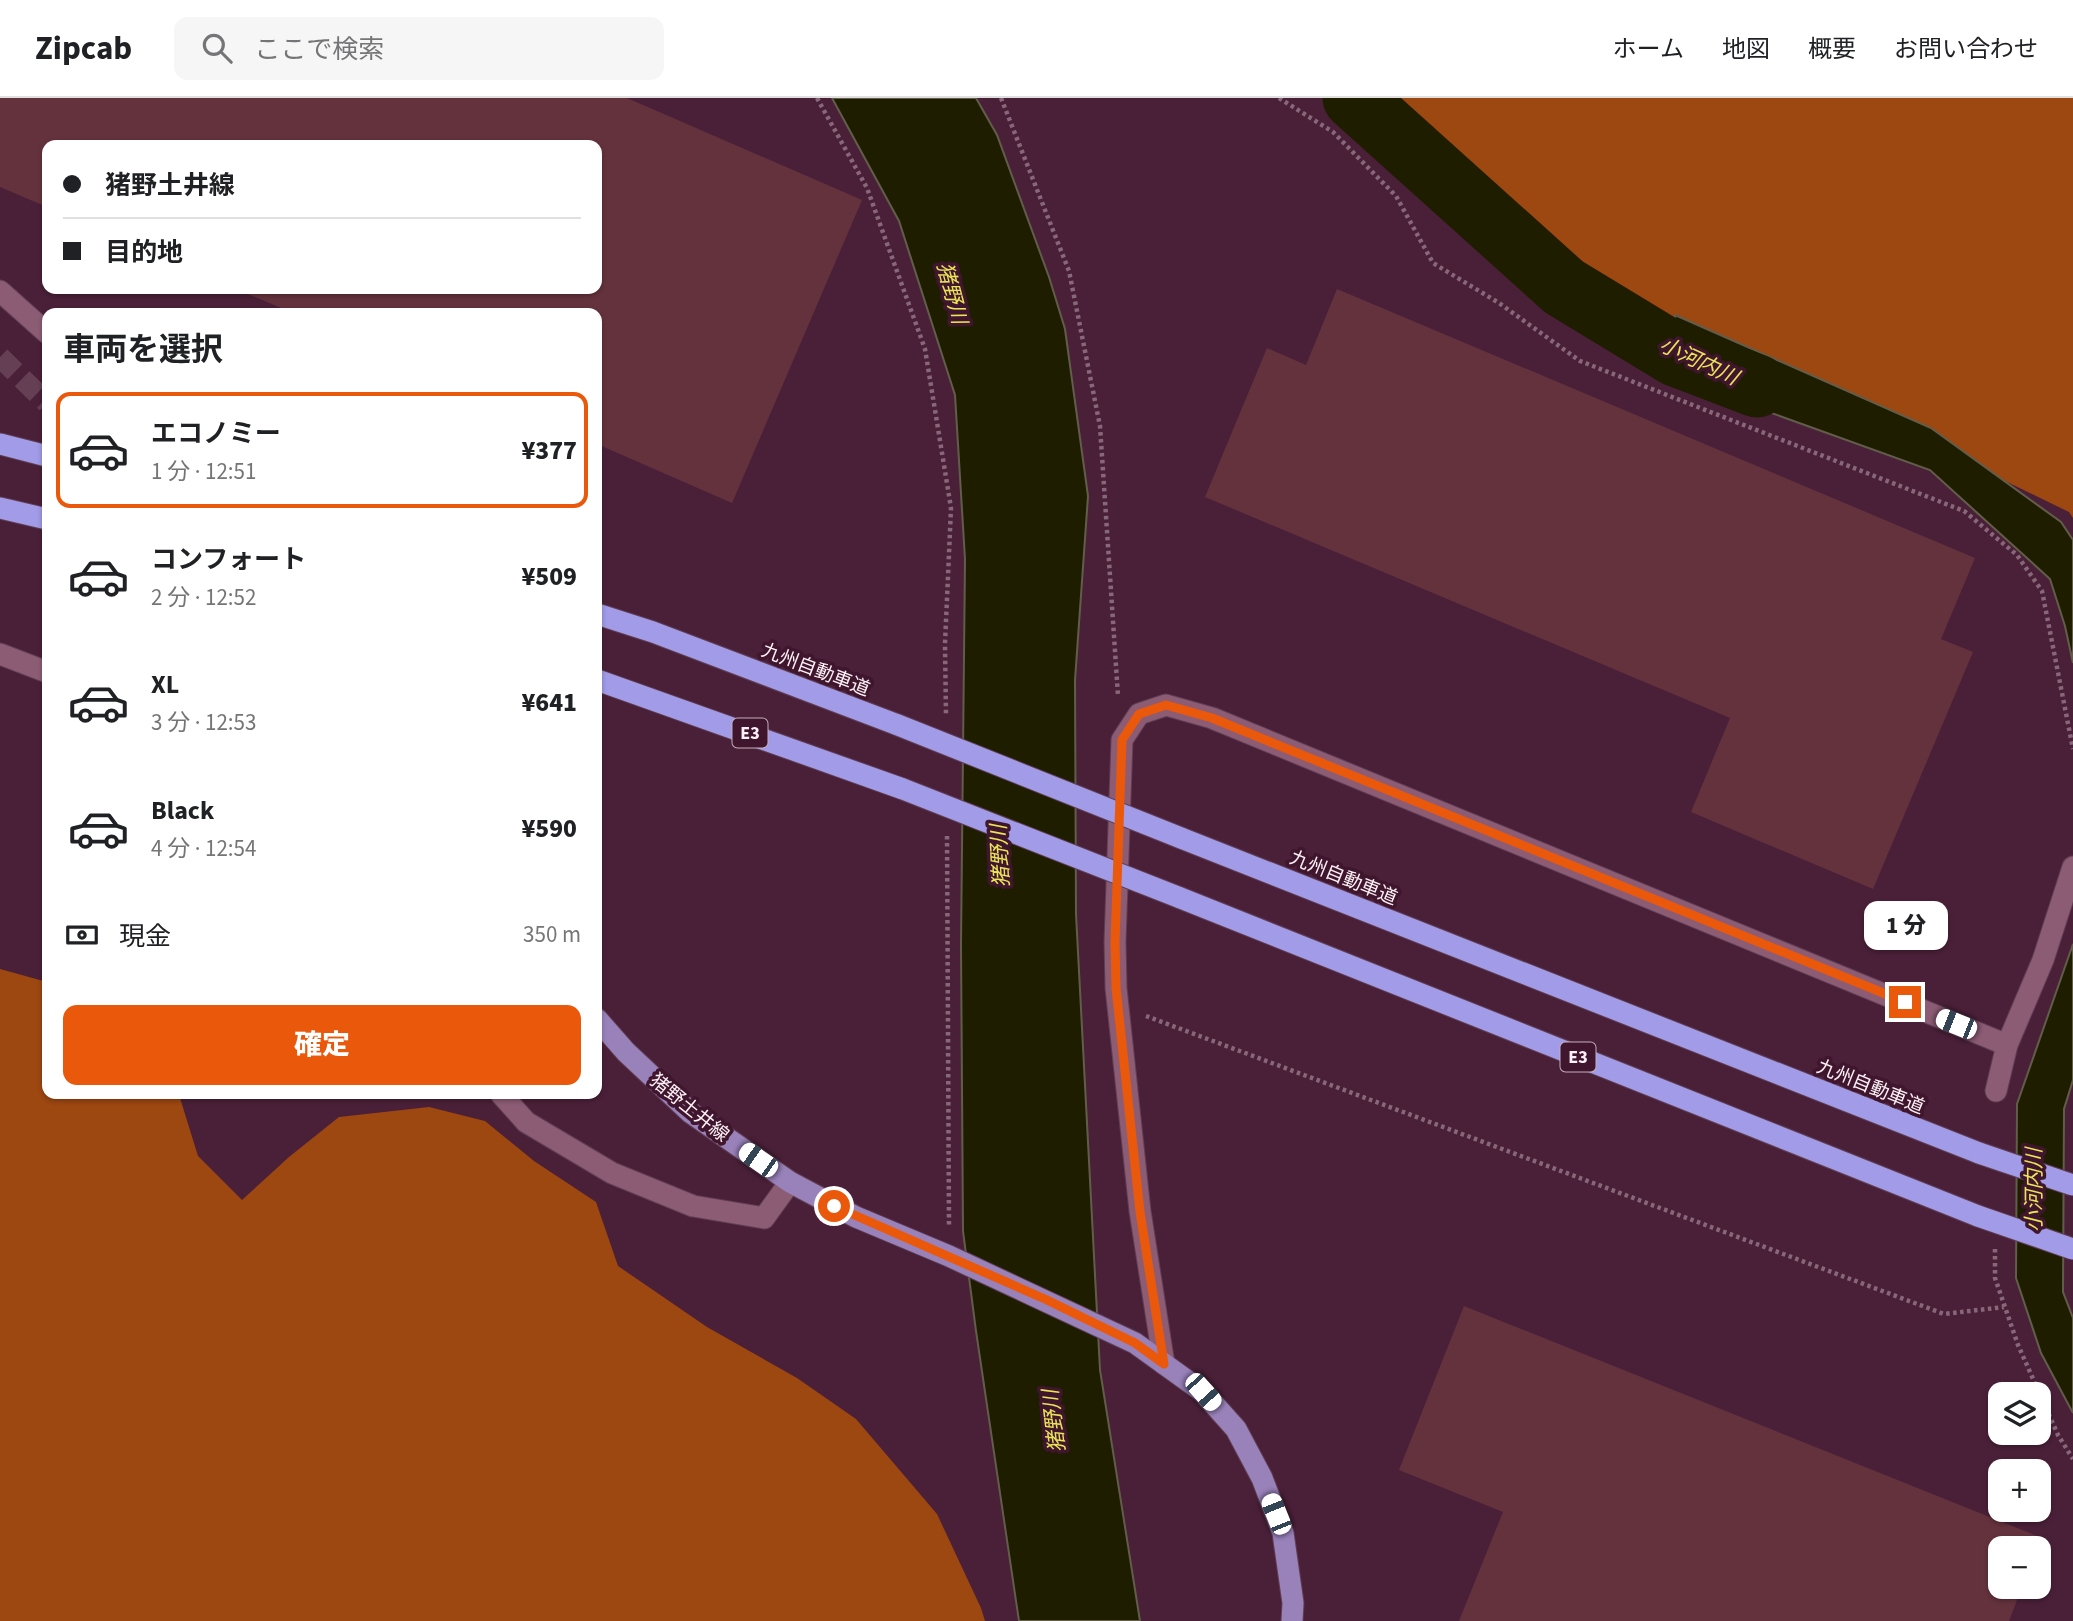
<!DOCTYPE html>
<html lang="ja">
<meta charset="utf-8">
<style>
:root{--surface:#fff;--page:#f6f6f6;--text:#202124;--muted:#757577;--line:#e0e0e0;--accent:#ea580c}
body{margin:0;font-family:"Source Sans 3","Noto Sans JP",sans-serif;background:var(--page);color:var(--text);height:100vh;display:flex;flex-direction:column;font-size:26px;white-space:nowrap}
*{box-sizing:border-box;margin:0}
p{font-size:23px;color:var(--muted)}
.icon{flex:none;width:38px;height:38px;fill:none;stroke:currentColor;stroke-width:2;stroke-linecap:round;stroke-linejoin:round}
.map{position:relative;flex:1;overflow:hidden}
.details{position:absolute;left:42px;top:210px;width:560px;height:791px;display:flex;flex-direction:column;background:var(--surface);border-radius:14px;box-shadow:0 2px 5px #0004}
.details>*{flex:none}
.top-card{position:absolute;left:42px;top:42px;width:560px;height:154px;border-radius:14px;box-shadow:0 2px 5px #0004;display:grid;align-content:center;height:154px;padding:0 21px;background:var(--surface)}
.fabs{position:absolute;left:1988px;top:1284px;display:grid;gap:14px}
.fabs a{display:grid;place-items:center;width:63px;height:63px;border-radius:14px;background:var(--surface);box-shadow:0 2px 5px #0004;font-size:35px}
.end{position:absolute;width:32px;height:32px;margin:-16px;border:9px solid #ea580c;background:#fff;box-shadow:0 0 0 4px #fff}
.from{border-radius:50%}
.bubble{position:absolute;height:49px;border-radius:14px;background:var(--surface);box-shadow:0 2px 5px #0004;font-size:23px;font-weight:800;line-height:49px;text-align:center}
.car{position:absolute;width:21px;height:42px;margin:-21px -10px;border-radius:9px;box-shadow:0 0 5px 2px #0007;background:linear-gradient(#fff 24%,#345 0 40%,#fff 0 76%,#345 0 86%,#fff 0)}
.top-card b{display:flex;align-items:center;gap:24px;height:66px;font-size:26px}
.top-card b+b{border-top:2px solid var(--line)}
.top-card i{width:18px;height:18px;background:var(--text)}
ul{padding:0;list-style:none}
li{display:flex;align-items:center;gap:21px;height:116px;margin:0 14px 10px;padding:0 7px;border:4px solid transparent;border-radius:14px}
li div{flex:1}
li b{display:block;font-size:26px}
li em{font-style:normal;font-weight:800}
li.current{border-color:var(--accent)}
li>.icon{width:63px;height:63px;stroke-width:1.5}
h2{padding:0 21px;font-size:32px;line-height:84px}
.pay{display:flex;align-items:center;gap:18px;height:77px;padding:0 21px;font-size:26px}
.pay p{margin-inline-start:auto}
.primary-button{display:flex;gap:14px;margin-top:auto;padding:14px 21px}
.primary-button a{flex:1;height:80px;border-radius:14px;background:var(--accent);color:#fff;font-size:28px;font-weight:800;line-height:80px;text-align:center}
header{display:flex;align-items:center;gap:42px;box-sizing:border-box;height:98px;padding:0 35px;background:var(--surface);border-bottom:2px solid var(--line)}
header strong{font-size:33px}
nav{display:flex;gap:38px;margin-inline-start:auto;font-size:24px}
.search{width:490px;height:63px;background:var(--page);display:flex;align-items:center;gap:18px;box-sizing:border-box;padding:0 24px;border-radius:14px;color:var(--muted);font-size:26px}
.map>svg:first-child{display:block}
</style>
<header>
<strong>Zipcab</strong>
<div class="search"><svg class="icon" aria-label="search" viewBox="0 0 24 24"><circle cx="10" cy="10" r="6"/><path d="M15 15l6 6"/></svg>ここで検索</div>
<nav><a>ホーム</a><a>地図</a><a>概要</a><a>お問い合わせ</a></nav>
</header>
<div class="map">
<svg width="2073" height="1523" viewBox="0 0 2073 1523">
<rect width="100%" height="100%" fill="#4a2038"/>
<path fill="#9d4711" d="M1395,0h678v420l-4,-6 -190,-92 -200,-86 -162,-120 -85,-88z
M0,871l47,13v112h130l3,4 18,58 44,44 47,-43 50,-40 90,-10 56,14 49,40 62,41 22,64 89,61 90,51 59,41 81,95 44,94 4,13h-985z"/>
<path fill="#1f1d00" stroke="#625d4a" stroke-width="2" d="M832,0h144l21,37 52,142 16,52 23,167 -13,184 1,234 24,456 40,251h-121l-43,-290 -13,-100 -2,-286 4,-386 -10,-164 -56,-174z
M1675,217l256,113 130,94 12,18v123l-8,-37 -15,-47 -120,-109 -253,-91z
M2073,846v136l-9,29 -1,183 10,26v95l-32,-60 -25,-75 1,-174z"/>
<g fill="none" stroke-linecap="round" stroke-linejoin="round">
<path stroke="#1f1d00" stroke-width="63" d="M1354,0l210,189 112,68 81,31"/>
</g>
<path fill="#64323d" d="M0,0h627l235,102 -130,303 -135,-59v-131h-304l-57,-24h361v-144h-550v62l-47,-20z
M1337,191l638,269 -34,81 32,13 -100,237 -182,-77 39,-94 -525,-221 62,-149 39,17z
M1464,1208l578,232 -5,11h-37v38h22l-13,34h-550l44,-109 -104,-42z"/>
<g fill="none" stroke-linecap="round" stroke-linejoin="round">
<path stroke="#653f54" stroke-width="21" stroke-dasharray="21 10" stroke-linecap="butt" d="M0,259l47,46"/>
<defs>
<path id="minor" d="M0,193l47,42
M0,556l47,18
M1996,993l11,-46 36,-85 30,-93
M501,996l25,28 86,51 81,33 71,12 26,-36
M1164,1266l-24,-153 -24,-223 -1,-46 7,-202 17,-26 27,-9 46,13 795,327"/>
<path id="major" d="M597,921l29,33 65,61 99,69 66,35 93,39 186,87 68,49 33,37 26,49 21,55 10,70 -1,18"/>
<path id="highway" d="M0,346l47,12
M0,410l47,11
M597,516l56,18 245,93
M597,582l306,109
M1181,740l798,315
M1178,799l800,319"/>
</defs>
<use href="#minor" stroke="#603e53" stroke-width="23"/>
<use href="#major" stroke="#603e53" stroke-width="23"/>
<use href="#highway" stroke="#603e53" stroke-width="23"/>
<path stroke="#876879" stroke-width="4.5" stroke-dasharray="3.5 3.5" stroke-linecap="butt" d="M817,0l50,90 58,161 26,159 -6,136 1,72
M1001,0l68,173 31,155 18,270
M1279,0l54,34 63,64 37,67 66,40 81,58 384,150 53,44 25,36 31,158
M947,738l2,391
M1146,918l798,298 60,-7
M1995,1151v29l23,67 40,90 15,24"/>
<use href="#minor" stroke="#8c5c75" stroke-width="21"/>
<use href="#major" stroke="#9982ba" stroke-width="21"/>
<use href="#highway" stroke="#a19be8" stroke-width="21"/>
<defs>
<path id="highway-bridge" d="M898,627l283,113
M903,691l275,108
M1979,1055l94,32
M1978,1118l95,33"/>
</defs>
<use href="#highway-bridge" stroke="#603e53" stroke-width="23" stroke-linecap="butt"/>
<use href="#highway-bridge" stroke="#a19be8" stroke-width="21"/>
</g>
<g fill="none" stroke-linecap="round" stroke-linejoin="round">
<path stroke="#ea580c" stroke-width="9" d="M834,1108l213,94 88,43 29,21 -24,-152 -24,-224 -1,-46 7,-202 17,-26 27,-9 46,13 693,284"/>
</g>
<g text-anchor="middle" stroke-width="7" stroke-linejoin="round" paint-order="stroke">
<g fill="#3f162e" stroke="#c4afba" stroke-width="2">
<rect x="732.5" y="620.5" width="35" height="29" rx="5"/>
<rect x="1560.5" y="944.5" width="35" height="29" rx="5"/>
</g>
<g font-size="18" font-weight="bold" fill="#fdf1f6">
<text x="750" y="641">E3</text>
<text x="1578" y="965">E3</text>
</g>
<g font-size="19" fill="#fdf1f6" stroke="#3f162e">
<text transform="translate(816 571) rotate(21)" y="7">九州自動車道</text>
<text transform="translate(1344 779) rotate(22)" y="7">九州自動車道</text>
<text transform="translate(1871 988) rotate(22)" y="7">九州自動車道</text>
<text transform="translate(690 1009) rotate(39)" y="7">猪野土井線</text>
</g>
<g font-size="21" font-style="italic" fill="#eae456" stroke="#3f162e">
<text transform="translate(952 195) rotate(75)" y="7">猪野川</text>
<text transform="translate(1699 263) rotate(25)" y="7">小河内川</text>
<text transform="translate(1000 758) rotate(-93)" y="7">猪野川</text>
<text transform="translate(2034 1092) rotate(-90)" y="7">小河内川</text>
<text transform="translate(1054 1323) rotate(-97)" y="7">猪野川</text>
</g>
</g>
</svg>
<div class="fabs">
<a><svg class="icon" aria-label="layers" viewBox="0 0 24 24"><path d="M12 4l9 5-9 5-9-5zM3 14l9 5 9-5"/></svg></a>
<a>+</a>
<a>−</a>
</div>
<i class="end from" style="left:834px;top:1108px"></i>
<i class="end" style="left:1905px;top:904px"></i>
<div class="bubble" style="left:1864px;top:803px;width:84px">1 分</div>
<i class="car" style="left:1956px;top:926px;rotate:292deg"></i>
<i class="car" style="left:758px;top:1062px;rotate:305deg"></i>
<i class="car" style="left:1203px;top:1294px;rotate:138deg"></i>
<i class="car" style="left:1276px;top:1416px;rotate:338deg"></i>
<div class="top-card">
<b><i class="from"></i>猪野土井線</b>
<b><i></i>目的地</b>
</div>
<section class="details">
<h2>車両を選択</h2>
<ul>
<li class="current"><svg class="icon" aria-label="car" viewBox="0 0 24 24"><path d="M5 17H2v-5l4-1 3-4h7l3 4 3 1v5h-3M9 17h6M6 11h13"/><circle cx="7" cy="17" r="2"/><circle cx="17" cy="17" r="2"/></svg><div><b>エコノミー</b><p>1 分 · 12:51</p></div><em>¥377</em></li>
<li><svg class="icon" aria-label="car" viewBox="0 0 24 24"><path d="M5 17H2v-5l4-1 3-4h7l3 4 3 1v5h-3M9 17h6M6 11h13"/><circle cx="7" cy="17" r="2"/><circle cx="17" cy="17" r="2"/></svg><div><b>コンフォート</b><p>2 分 · 12:52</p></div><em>¥509</em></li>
<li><svg class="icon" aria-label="car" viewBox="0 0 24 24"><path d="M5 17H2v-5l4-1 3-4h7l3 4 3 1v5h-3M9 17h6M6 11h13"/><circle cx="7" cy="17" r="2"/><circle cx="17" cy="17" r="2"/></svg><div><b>XL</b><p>3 分 · 12:53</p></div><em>¥641</em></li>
<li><svg class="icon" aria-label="car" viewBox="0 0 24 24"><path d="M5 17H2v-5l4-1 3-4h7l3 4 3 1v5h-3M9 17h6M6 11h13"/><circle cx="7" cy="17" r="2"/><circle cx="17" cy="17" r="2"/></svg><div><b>Black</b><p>4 分 · 12:54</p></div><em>¥590</em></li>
</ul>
<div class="pay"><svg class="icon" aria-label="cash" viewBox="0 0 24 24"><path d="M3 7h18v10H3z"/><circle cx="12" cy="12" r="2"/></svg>現金<p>350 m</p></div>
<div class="primary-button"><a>確定</a></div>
</section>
</div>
